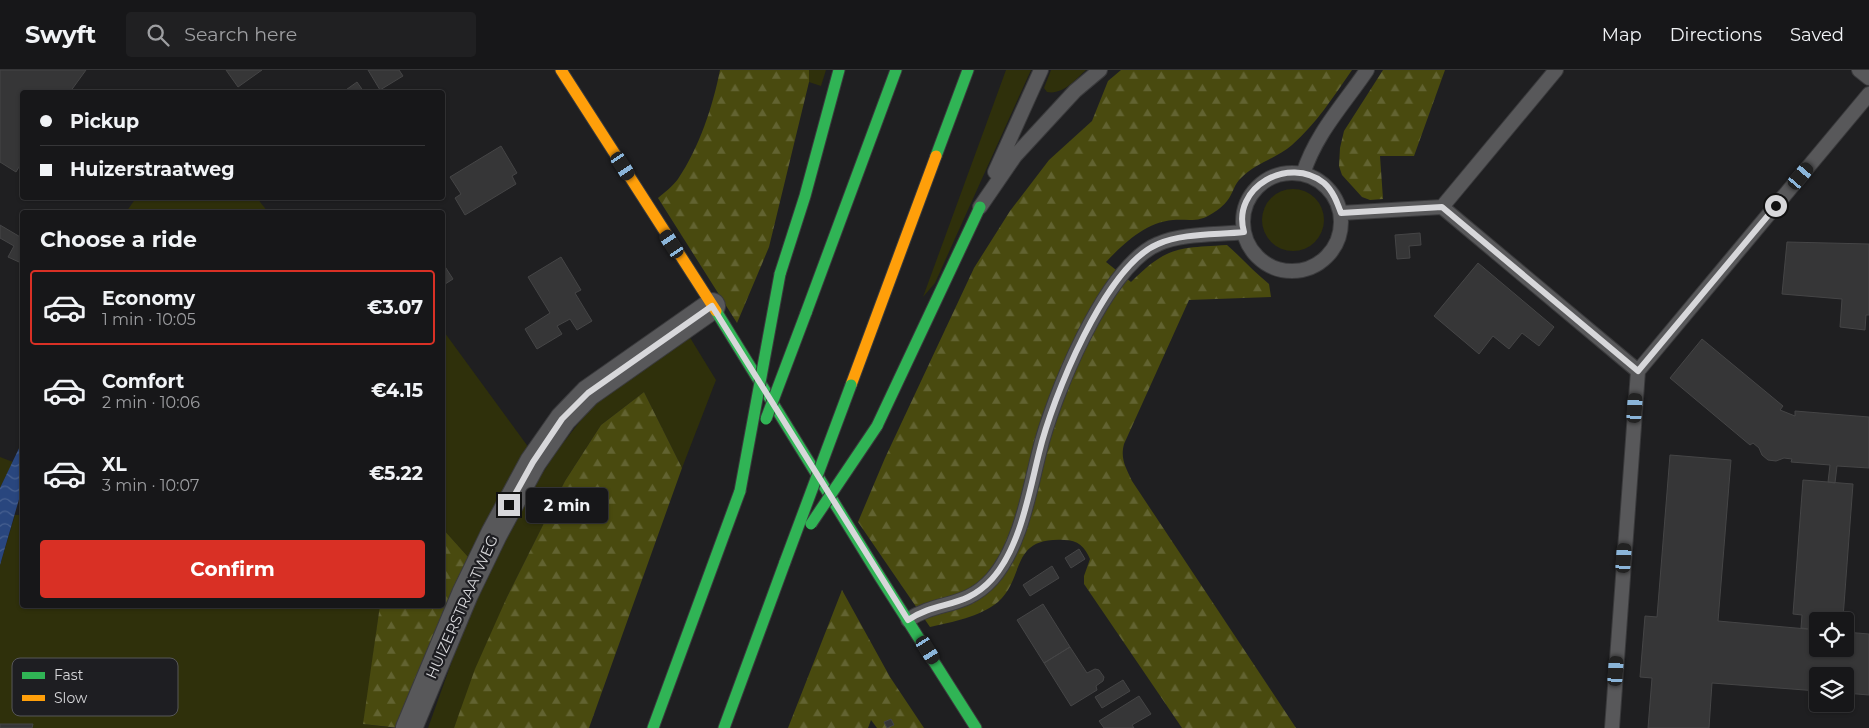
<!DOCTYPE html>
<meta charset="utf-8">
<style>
:root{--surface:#171719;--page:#202022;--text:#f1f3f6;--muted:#9e9fa2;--line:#363638;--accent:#d93025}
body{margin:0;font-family:Montserrat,sans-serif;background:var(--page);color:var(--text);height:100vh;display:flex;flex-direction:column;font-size:19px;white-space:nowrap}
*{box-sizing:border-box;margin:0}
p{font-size:16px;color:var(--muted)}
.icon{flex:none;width:28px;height:28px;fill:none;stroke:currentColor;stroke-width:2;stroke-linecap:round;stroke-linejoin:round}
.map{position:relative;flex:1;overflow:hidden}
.details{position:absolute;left:20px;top:140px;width:425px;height:398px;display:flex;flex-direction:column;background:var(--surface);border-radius:5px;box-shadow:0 1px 4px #0004,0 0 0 1px var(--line)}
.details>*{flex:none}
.hud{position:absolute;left:20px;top:20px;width:425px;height:110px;border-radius:5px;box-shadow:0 1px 4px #0004,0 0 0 1px var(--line);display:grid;align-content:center;height:110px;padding:0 20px;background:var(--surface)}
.fabs{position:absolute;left:1809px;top:542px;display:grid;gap:10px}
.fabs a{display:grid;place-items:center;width:45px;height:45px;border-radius:5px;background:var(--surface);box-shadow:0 1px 4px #0004,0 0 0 1px var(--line);font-size:25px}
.end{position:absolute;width:22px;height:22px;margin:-11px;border:6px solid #d7d7da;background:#111;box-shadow:0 0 0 2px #111}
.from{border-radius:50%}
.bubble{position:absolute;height:35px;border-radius:5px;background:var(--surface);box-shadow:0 1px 4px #0004,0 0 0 1px var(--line);font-size:16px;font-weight:700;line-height:35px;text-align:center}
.car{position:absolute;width:15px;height:30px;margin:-15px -8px;border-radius:6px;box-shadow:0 0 4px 1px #0007;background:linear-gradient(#222 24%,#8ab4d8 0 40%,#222 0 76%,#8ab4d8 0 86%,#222 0)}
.hud b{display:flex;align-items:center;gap:18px;height:48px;font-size:19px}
.hud b+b{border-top:1px solid var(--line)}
.hud i{width:12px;height:12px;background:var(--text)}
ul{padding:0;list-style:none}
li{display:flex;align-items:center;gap:15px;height:75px;margin:0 10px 8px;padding:0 10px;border:2px solid transparent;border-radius:5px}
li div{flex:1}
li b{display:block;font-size:19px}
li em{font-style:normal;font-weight:700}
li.on{border-color:var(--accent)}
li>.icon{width:45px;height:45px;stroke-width:1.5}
h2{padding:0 20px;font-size:22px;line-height:60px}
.primary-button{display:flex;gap:10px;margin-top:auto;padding:10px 20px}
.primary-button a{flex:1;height:58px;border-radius:5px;background:var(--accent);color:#fff;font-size:20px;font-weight:700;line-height:58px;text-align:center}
header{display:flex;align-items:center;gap:30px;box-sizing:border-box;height:70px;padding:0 25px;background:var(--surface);border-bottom:1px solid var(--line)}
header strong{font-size:24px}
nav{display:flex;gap:28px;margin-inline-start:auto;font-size:18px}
.search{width:350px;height:45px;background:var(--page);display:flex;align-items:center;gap:12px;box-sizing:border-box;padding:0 18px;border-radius:5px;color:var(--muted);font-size:19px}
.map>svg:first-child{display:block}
</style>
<header>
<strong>Swyft</strong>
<div class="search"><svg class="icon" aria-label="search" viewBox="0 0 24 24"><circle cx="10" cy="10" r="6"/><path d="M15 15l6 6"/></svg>Search here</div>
<nav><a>Map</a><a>Directions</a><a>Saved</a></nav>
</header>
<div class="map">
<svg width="1869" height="658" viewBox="0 0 1869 658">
<defs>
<pattern id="forest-firs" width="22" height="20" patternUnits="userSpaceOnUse" patternTransform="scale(1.25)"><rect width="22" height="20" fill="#494a0f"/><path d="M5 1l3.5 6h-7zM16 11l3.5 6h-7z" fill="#626331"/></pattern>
<pattern id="water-waves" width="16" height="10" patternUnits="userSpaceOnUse" patternTransform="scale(1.25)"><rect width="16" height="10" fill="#29467e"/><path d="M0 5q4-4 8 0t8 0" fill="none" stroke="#476090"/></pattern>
</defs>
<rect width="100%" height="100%" fill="#1f1f21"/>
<path fill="#2f300b" d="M809,0h17l-5,16 -12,-4z
M1006,0h25l-96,213 -12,14z
M1051,0h35c-11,10 -23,25 -39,22l-3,-4z
M1262 150a31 31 0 1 1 62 0a31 31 0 1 1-62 0Z
M136,128h121l11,14h-142z
M442,259l87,119 -60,110 -26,-29z
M689,266l27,44 -34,88 -38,-76 -43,33 -36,56 -58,116 -53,131h-26l29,-81 22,-53 48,-96 29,-46 36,-46z
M0,387l13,5 -13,26z
M15,445h7v90h358l-16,119 30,4h-394v-163z"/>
<path fill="url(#forest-firs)" d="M720,0h89v12l-40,165 -32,76 -79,-125c7,-6 15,-12 20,-19 21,-31 35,-73 42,-109z
M1121,0h231c-18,26 -36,54 -60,75 -15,13 -36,18 -51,33 -7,6 -8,16 -14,23 -3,4 -9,9 -14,12 -15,10 -23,6 -40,7 -27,2 -50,24 -67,42l25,20c36,-36 47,-34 96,-37 15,13 27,27 42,39l2,13 -82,3 -65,144c-4,15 2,24 8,37l164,247h-114l-98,-144v-8l6,-17c-5,-12 -12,-19 -26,-19 -55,-3 -38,37 -66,62 -19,15 -45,20 -68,25l-72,-105 27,-64 89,-190 36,-57 39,-51 43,-39 16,-40z
M1383,0h62l-31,86h-34l3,43 -13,1 -8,-3 -20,-22 -3,-9 1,-18 4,-17z
M644,322l38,76 -93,260h-135l21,-59 32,-72 58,-116 36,-56z
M443,459l26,29 -70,170 -36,-4 17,-119h62z
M842,520l48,87 34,51h-47l-6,-8 -3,8h-80z"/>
<path fill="url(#water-waves)" d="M22,372v47l-22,76v-77z"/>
<path fill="#363637" stroke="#454546" d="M0,0h86l-16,22h-48v70l-6,10 -16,-10z
M226,0h36l-24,17z
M368,0h31l4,6 -23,14z
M357,12l7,10h-21z
M501,76l16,27 -5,3 4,8 -51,31 -10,-17 6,-4 -11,-17z
M0,155l22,13v18l-3,6 -11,-5 6,-11 -14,-8z
M1420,163l1,12 -12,1 1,12 -13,1 -2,-24z
M1787,172l82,2v71h-3l-1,15 -25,-3 2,-28 -60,-5z
M561,187l20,33 -6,3 17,28 -15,9 -7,-11 -13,7 5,8 -25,15 -12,-20 25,-16 -22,-36z
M442,192l11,17 -11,7z
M1478,193l76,64 -15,19 -17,-13 -13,16 -16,-13 -14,18 -45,-38z
M1702,269l81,67 -3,4 15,6v-5l74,6v51l-32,-2 -2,17 -7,-1 2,-17 -39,-3 1,-3 -8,-1 -8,3 -8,-1 -6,-5 -3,-7 -6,-5 -3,2 -80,-67z
M1670,385l61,5 -13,161 100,9v19h27v-17l24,2v61l-24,-2v-17h-27v15l-106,-8 -3,45h-61l4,-50 -12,-1 5,-61 12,1z
M1803,410l50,4 -10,134 -14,-1 -1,4h-10v9l-17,-2 1,-13 -9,-1z
M1079,479l6,10 -14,9 -6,-10z
M1052,496l7,12 -29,18 -7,-11z
M1043,534l27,43 -26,16 -27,-43z
M1070,577l17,26 8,-4 4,1 5,7 -1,4 -7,5 1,4 -26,16 -27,-43z
M1123,610l7,11 -28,17 -7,-11z
M1139,626l12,18 -19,11 2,3h-30l-5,-7z
M891,649l3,6 -7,3 -3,-6z
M0,654h33l-1,4h-32z"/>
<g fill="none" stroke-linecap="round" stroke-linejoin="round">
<defs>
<path id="lane" d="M1556,0l-114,137 196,164 231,-277
M1859,0l10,8
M995,102l46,-102
M1243 152a49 49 0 1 1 98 0a49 49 0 1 1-98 0Z
M1303,104c13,-41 41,-70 64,-104
M980,137l35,-51 60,-65 25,-21
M1341,143l101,-6
M908,550c30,-20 57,-11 84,-41 28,-32 37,-86 47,-126 13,-54 66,-187 119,-209 24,-11 60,-9 86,-12
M1612,658l26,-357"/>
<path id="street" d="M409,658l56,-134 29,-60 39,-72 30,-43 25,-26 124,-87"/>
<path id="fast" d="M936,86l32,-86
M780,204l25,-78 34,-126
M716,241l164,266 96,151
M806,243l90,-243
M877,356l103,-219
M653,658l87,-237
M724,658l61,-166"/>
<path id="slow" d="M561,0l155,241
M851,315l85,-229"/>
</defs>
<use href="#lane" stroke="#3a3a3c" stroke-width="16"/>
<use href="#street" stroke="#3a3a3c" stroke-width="28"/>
<use href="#fast" stroke="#3a3a3c" stroke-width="13"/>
<use href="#slow" stroke="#3a3a3c" stroke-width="13"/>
<use href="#lane" stroke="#58585a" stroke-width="14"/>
<use href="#street" stroke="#58585a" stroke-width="26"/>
<use href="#fast" stroke="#30b455" stroke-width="11"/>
<use href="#slow" stroke="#ff9f0a" stroke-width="11"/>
<defs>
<path id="fast-bridge" d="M766,349l40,-106
M740,421l40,-217
M811,454l66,-98
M785,492l66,-177"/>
</defs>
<use href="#fast-bridge" stroke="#3a3a3c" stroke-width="13" stroke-linecap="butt"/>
<use href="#fast-bridge" stroke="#30b455" stroke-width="11"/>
</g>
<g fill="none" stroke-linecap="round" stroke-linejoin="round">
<path stroke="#d7d7da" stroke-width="6" d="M509,435l24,-43 29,-43 26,-26 124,-87 196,314c30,-20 57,-11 84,-41 28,-31 37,-86 47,-126 13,-54 66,-187 119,-209 24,-11 60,-9 86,-12 -13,-45 45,-77 80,-49 9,8 13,19 17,30l101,-6 196,164 138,-165"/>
</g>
<g text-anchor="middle" stroke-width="4.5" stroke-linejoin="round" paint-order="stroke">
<g font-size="15" fill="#d7d7da" stroke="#1e1e22">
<text transform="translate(462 537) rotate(-66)" y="5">HUIZERSTRAATWEG</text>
</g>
</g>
<rect x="12" y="588" width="166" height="58" rx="8" fill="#1e1e22" stroke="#565659" stroke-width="1"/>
<rect x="22" y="602" width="23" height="7" fill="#30b455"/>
<rect x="22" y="625" width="23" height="6" fill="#ff9f0a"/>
<g font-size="14" fill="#d7d7da">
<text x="54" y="610">Fast</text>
<text x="54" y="633">Slow</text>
</g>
</svg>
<div class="fabs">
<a><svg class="icon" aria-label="locate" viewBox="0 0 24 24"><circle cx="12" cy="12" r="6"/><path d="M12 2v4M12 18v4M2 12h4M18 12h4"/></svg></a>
<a><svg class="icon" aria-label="layers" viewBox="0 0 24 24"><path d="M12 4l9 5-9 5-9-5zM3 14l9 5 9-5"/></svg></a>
</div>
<i class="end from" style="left:1776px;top:136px"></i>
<i class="end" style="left:509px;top:435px"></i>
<div class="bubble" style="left:526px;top:418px;width:82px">2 min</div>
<i class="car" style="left:623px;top:96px;rotate:147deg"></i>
<i class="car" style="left:1801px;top:106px;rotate:40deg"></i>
<i class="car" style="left:672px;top:174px;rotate:327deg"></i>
<i class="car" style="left:1635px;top:338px;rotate:4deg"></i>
<i class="car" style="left:1624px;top:488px;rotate:4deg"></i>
<i class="car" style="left:928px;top:580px;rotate:148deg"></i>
<i class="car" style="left:1616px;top:601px;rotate:4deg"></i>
<div class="hud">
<b><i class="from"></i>Pickup</b>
<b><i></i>Huizerstraatweg</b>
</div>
<section class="details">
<h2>Choose a ride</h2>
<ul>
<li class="on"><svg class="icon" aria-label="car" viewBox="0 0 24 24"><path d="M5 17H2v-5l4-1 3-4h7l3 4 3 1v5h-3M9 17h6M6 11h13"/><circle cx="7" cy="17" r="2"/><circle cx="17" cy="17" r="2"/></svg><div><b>Economy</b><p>1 min · 10:05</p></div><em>€3.07</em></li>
<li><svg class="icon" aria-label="car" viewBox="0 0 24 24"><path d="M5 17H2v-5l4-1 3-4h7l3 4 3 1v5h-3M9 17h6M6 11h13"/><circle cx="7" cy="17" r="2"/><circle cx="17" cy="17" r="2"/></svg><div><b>Comfort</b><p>2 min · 10:06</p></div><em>€4.15</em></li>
<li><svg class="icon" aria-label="car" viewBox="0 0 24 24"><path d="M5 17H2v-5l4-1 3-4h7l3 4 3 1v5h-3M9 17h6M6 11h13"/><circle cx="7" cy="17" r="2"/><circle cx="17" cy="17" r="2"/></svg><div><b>XL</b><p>3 min · 10:07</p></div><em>€5.22</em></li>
</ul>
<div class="primary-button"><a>Confirm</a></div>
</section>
</div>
